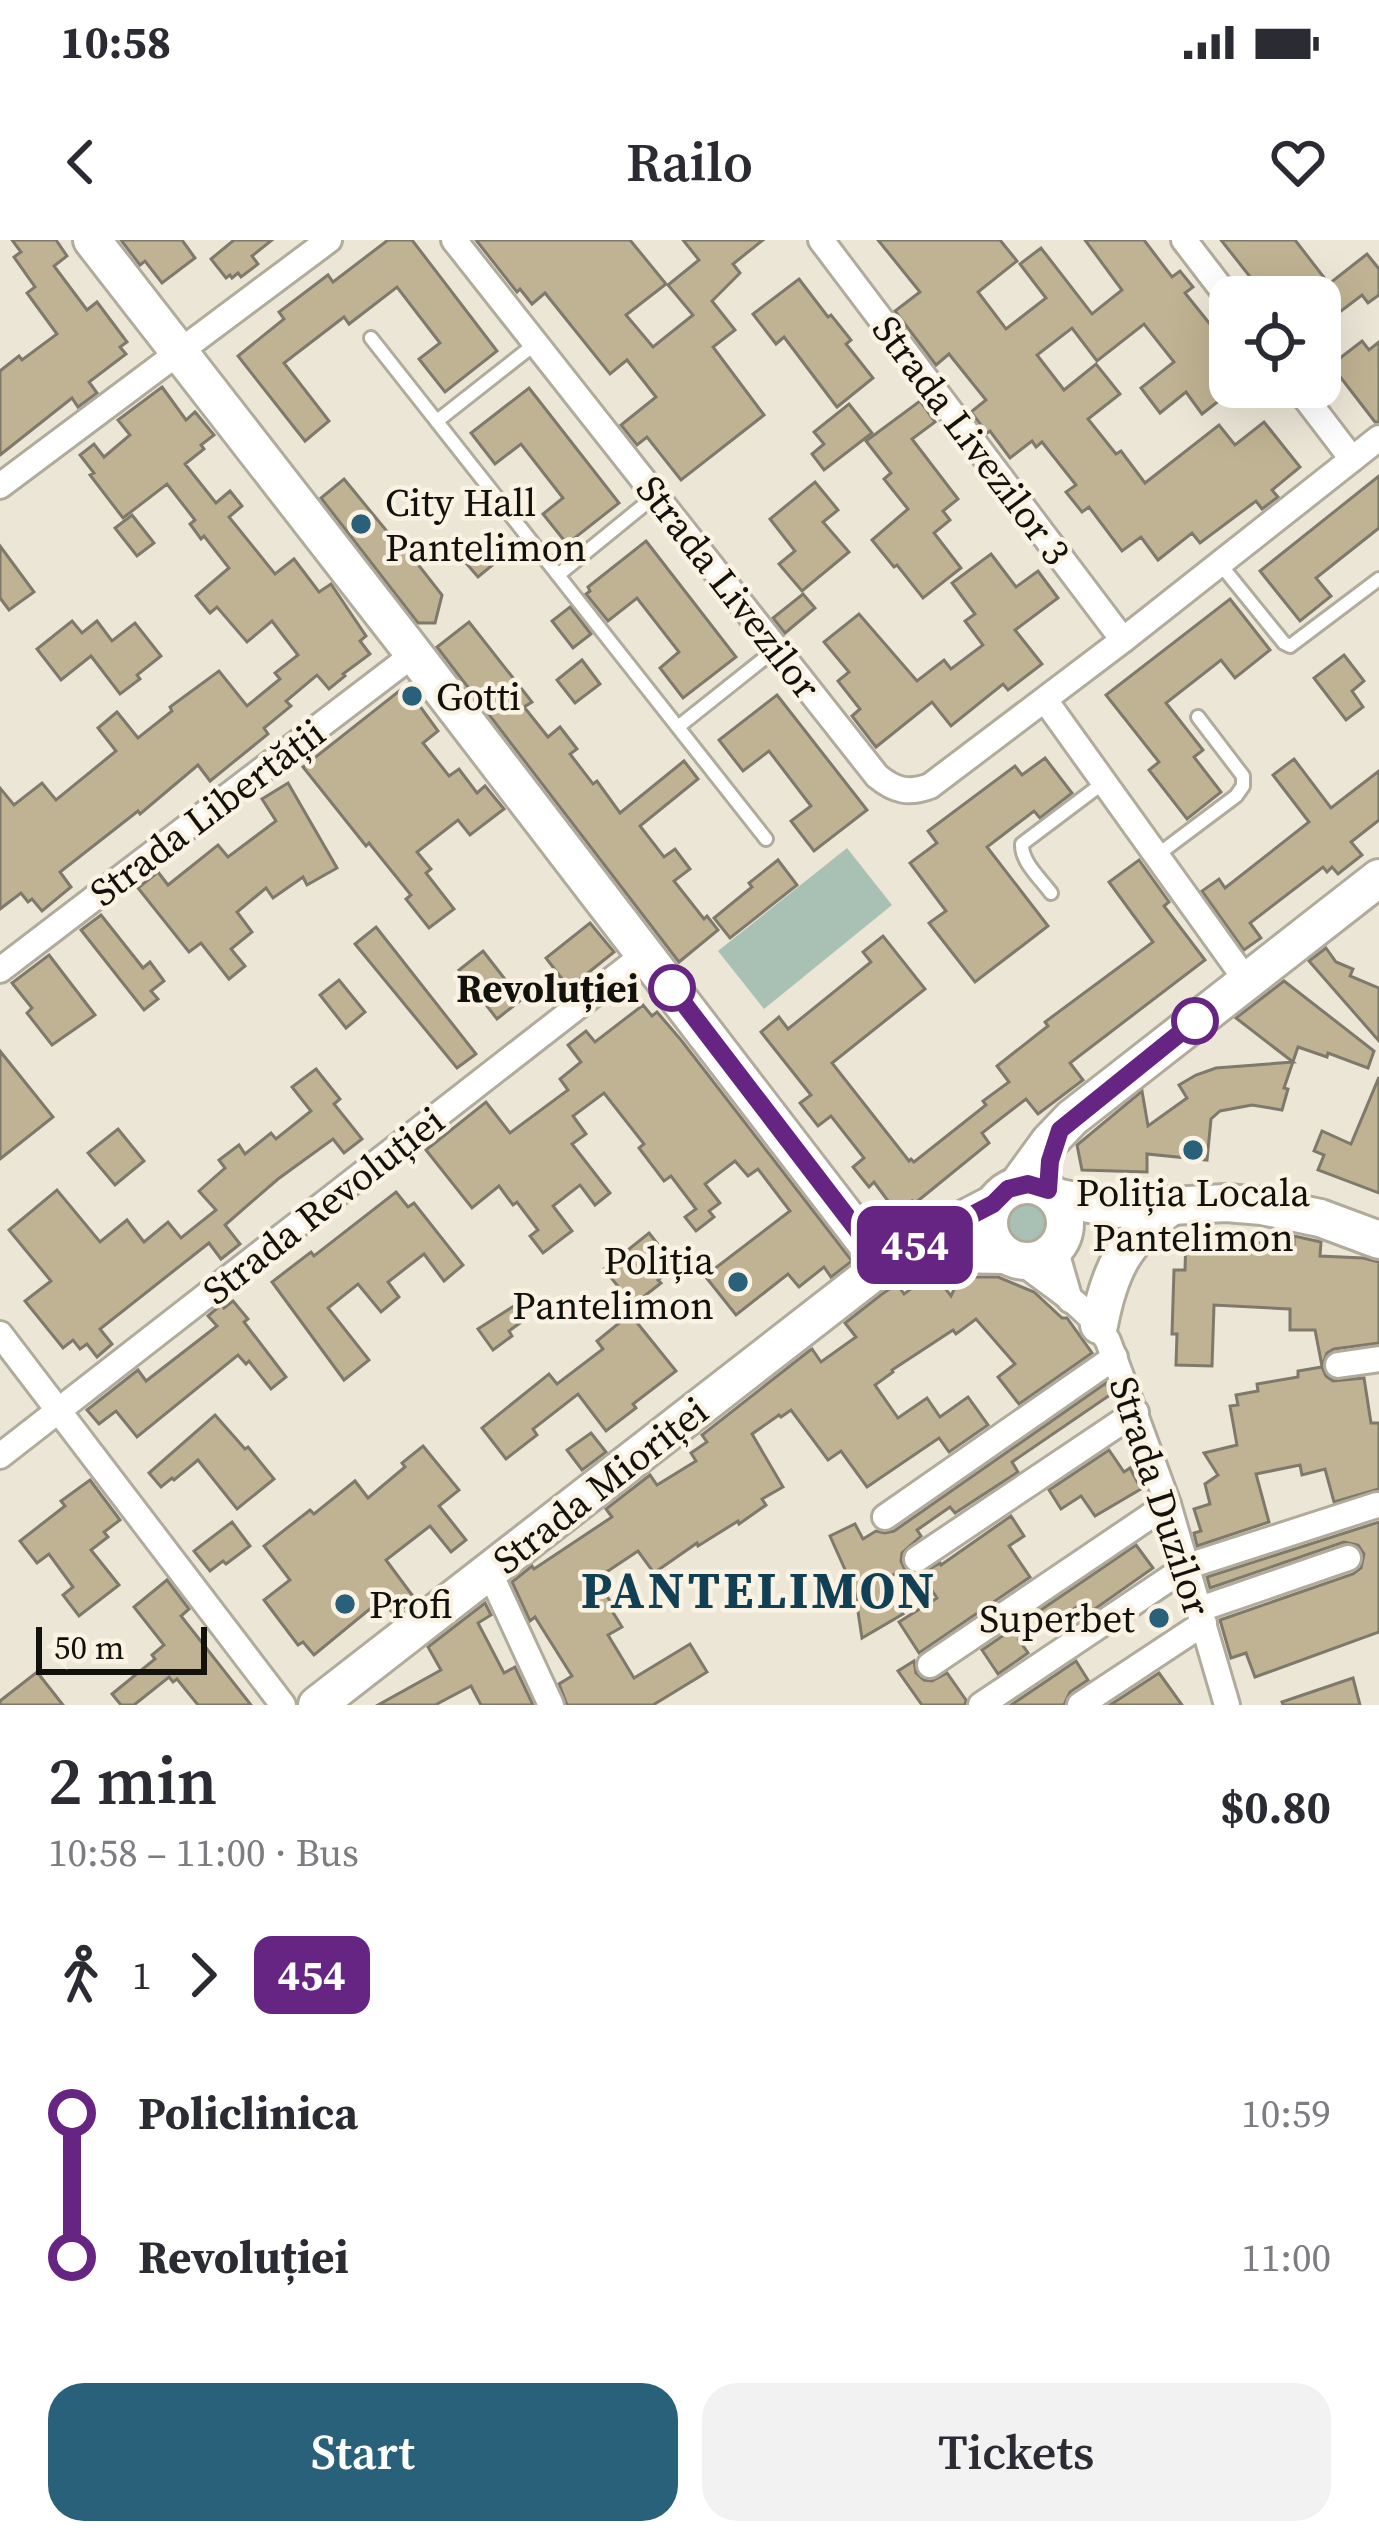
<!DOCTYPE html>
<meta charset="utf-8">
<style>
:root{--surface:#fff;--page:#f2f2f3;--text:#2b2b33;--muted:#7c7c81;--accent:#29617b}
body{margin:0;font-family:"Source Serif 4",serif;background:var(--page);color:var(--text);height:100vh;display:flex;flex-direction:column;font-size:45px;white-space:nowrap}
*{box-sizing:border-box;margin:0}
p{font-size:39px;color:var(--muted)}
.icon{flex:none;width:66px;height:66px;fill:none;stroke:currentColor;stroke-width:2;stroke-linecap:round;stroke-linejoin:round}
.map{position:relative;height:1465px;overflow:hidden}
.sheet{display:flex;flex-direction:column;background:var(--surface);flex:1}
.sheet>*{flex:none}
.badge{padding:0 24px;border-radius:18px;font-size:42px;line-height:78px}
.controls{position:absolute;left:1209px;top:36px;display:grid;gap:24px}
.controls a{display:grid;place-items:center;width:132px;height:132px;border-radius:24px;background:var(--surface);box-shadow:0 12px 48px #0002;font-size:60px}
.scale{position:absolute;left:36px;bottom:30px;width:171px;box-sizing:border-box;padding-left:12px;border:6px solid #13110c;border-top:0;font-size:33px;line-height:42px;white-space:nowrap;color:#13110c;-webkit-text-stroke:9px #faf3e4;paint-order:stroke}
.map>.badge{position:absolute;translate:-50% -50%;box-shadow:0 0 0 6px #fff}
.legs{display:flex;align-items:center;gap:18px;height:132px;padding:0 48px;font-size:39px}
.legs p{margin-inline-start:auto}
.headline{display:flex;align-items:center;justify-content:space-between;height:204px;padding:0 48px}
h1{font-size:66px;font-weight:600;line-height:90px}
.action{display:flex;gap:24px;margin-top:auto;padding:24px 48px}
.action a{flex:1;height:138px;border-radius:36px;background:var(--accent);color:#fff;font-size:48px;font-weight:600;line-height:138px;text-align:center}
.action a+a{background:var(--page);color:var(--text)}
ul{padding:0 48px;list-style:none}
li{display:flex;align-items:center;gap:42px;height:144px;font-size:45px}
li i{display:grid;place-items:center;width:18px;height:100%;margin:0 15px;background:currentColor}
li i::after{content:'';width:30px;height:30px;margin:-15px;border:9px solid;border-radius:50%;background:var(--surface)}
li p{margin-inline-start:auto}
li:first-child i{background:linear-gradient(#0000 50%,currentColor 0)}
li:last-child i{background:linear-gradient(currentColor 50%,#0000 0)}
.status{display:flex;justify-content:space-between;align-items:center;height:84px;padding:0 60px;background:var(--surface);direction:ltr}
.status svg{height:33px;fill:currentColor}
header{display:flex;justify-content:space-between;align-items:center;height:156px;padding:0 48px;background:var(--surface);font-size:54px;font-weight:600}
.map>svg:first-child{display:block}
</style>
<div class="status"><b>10:58</b><svg viewBox="0 0 49 12"><path d="M0 12V9h3v3zM5 12V6h3v6zM10 12V3h3v9zM15 12V0h3v12zM26 1h20v11H26zM47 4h2v5h-2z"/></svg></div>
<header><svg class="icon" aria-label="back" viewBox="0 0 24 24"><path d="M15 5l-7 7 7 7"/></svg>Railo<svg class="icon" aria-label="heart" viewBox="0 0 24 24"><path d="M12 20l-8-8c-3-5 5-10 8-4 3-6 11-1 8 4z"/></svg></header>
<div class="map">
<svg width="1379" height="1465" viewBox="0 0 1379 1465">
<rect width="100%" height="100%" fill="#ece6d7"/>
<!-- green -->
<g fill="#a9c0b4">
<polygon points="847,608 892,665 764,769 718,711"/>
<circle cx="1027" cy="982" r="23"/>
</g>
<!-- building -->
<g fill="#c0b393" stroke="#7f796b" stroke-width="3">
<polygon points="12,0 56,0 67,16 54,26 87,70 97,62 127,102 120,107 126,114 89,142 97,153 78,167 72,158 0,215 0,131 19,116 22,120 57,94 27,53 35,47 14,17 21,12"/>
<polygon points="121,0 182,0 195,18 162,43 145,21 140,25"/>
<polygon points="234,0 272,0 252,16 258,24 241,37 238,33 232,38 230,35 226,38 211,19"/>
<polygon points="388,0 412,0 497,111 445,152 419,119 440,103 397,47 349,84 344,77 284,123 329,181 305,201 238,116 284,79 279,72 328,35 333,42"/>
<polygon points="476,0 630,0 666,44 626,75 653,107 693,75 668,45 699,20 683,0 763,0 733,24 740,33 712,61 735,90 713,107 764,175 681,240 647,197 637,205 621,185 656,157 627,120 610,134 545,53 532,64 520,49 517,52"/>
<polygon points="878,0 1000,0 1017,21 978,52 1006,89 1046,58 1020,24 1041,8 1092,74 1122,50 1085,0 1144,0 1172,37 1180,31 1193,47 1185,53 1230,109 1230,152 1202,174 1186,152 1160,173 1141,148 1174,122 1144,84 1097,121 1072,88 1037,115 1064,150 1096,124 1120,154 1088,179 1116,214 1121,211 1145,243 1219,185 1235,205 1264,182 1300,227 1272,250 1278,257 1262,269 1256,261 1200,303 1192,293 1158,320 1141,297 1122,311 1089,267 1082,272 1066,252 1076,245 1042,202 1036,207 1032,201 1010,218 990,191 987,193 971,172 986,160 949,114 936,125 895,71 920,52"/>
<polygon points="1221,0 1295,0 1329,44 1367,14 1379,29 1379,55 1368,63 1362,55 1320,87 1320,57 1266,57"/>
<polygon points="799,39 828,77 831,75 851,100 846,104 873,138 837,167 784,97 776,104 753,74"/>
<polygon points="1362,101 1369,110 1379,102 1379,182 1375,182 1331,125"/>
<polygon points="162,147 186,180 195,172 214,195 201,205 204,209 185,224 216,263 230,251 242,266 229,277 275,334 294,319 319,352 331,344 366,396 360,401 370,414 343,434 345,436 329,449 317,435 286,461 291,466 264,488 268,494 210,541 198,525 140,574 138,571 60,632 71,647 42,671 32,659 28,662 21,653 0,669 0,548 14,565 42,543 56,560 116,511 98,488 117,472 138,498 172,471 170,467 219,431 247,466 280,439 275,433 298,415 272,381 247,402 217,367 210,373 196,356 229,328 204,296 201,299 190,284 195,280 167,244 123,278 90,235 94,233 80,215 94,204 104,217 130,195 118,180"/>
<polygon points="529,148 619,263 567,304 543,274 563,258 521,204 495,224 471,193"/>
<polygon points="920,161 935,182 912,199 958,259 943,271 950,280 934,293 961,328 923,358 897,325 894,327 872,300 908,269 884,239 891,233 866,201"/>
<polygon points="849,164 872,193 824,230 812,214 824,204 814,192"/>
<polygon points="1379,236 1379,288 1316,338 1331,356 1300,381 1260,331"/>
<polygon points="344,239 399,306 402,304 442,355 435,383 418,383 321,258"/>
<polygon points="815,242 838,270 823,282 849,312 802,351 779,324 795,311 770,279"/>
<polygon points="132,275 154,303 137,316 115,288"/>
<polygon points="494,298 506,314 478,337 465,322"/>
<polygon points="646,301 736,417 683,458 660,428 679,412 637,358 608,381 586,354 590,351 588,347"/>
<polygon points="0,306 34,352 9,370 0,358"/>
<polygon points="991,314 1016,347 1038,331 1058,358 1015,390 1042,424 1008,450 1003,444 951,486 932,462 876,507 852,476 860,469 838,441 849,432 824,402 859,374 917,441 944,420 951,429 983,405 965,381 975,374 952,343"/>
<polygon points="803,354 815,368 785,393 773,378"/>
<polygon points="1230,359 1270,410 1235,438 1221,420 1166,463 1203,510 1194,517 1221,552 1187,579 1149,530 1159,522 1106,455"/>
<polygon points="570,367 591,394 573,408 552,381"/>
<polygon points="72,381 82,393 97,381 112,401 135,383 161,416 137,435 140,439 120,454 91,416 61,440 37,409"/>
<polygon points="469,382 532,462 524,467 548,497 560,487 577,509 570,514 593,544 597,541 620,573 684,521 698,539 640,586 664,617 675,609 690,629 674,641 704,679 707,676 718,690 679,722 437,407"/>
<polygon points="1344,415 1364,441 1352,451 1363,467 1346,480 1314,438"/>
<polygon points="582,420 600,444 575,463 557,440"/>
<polygon points="408,444 423,462 419,465 438,491 423,503 449,536 459,529 477,553 485,546 504,569 470,595 458,580 417,612 431,629 426,633 454,669 429,688 406,659 411,655 369,603 366,606 303,527"/>
<polygon points="777,455 867,570 814,611 791,581 811,566 769,511 743,531 719,500"/>
<polygon points="1045,518 1072,553 1040,578 1034,571 987,607 1048,686 975,742 929,683 946,671 910,623 937,603 928,591 1015,526 1022,535"/>
<polygon points="1294,519 1331,568 1379,531 1379,580 1351,602 1362,615 1338,634 1332,627 1327,632 1323,627 1250,683 1261,698 1244,710 1202,651 1219,639 1225,648 1309,582 1273,535"/>
<polygon points="288,543 337,628 307,645 303,637 273,658 266,648 237,672 252,692 231,709 245,726 229,739 201,703 189,712 138,648 158,632 168,645 218,605 228,617 276,581 262,559"/>
<polygon points="778,620 797,645 730,698 714,678 752,647 749,643"/>
<polygon points="1139,620 1169,662 1164,666 1205,720 1070,823 1083,840 1038,874 1026,859 982,893 989,903 914,964 912,961 897,973 874,942 869,947 853,927 864,918 831,876 818,886 800,863 811,855 761,792 779,777 788,789 871,722 863,712 883,696 925,749 832,823 909,921 911,919 914,922 986,865 983,861 1009,842 997,826 1048,786 1045,782 1153,702 1109,642"/>
<polygon points="101,675 143,728 150,722 164,741 151,751 158,759 144,770 81,690"/>
<polygon points="590,683 614,712 569,748 546,718"/>
<polygon points="376,687 476,814 457,828 355,704"/>
<polygon points="1326,708 1336,722 1353,729 1350,736 1379,748 1379,801 1309,721"/>
<polygon points="483,711 521,760 497,779 459,730"/>
<polygon points="49,715 95,775 52,805 27,773 32,768 12,743"/>
<polygon points="339,740 365,772 346,788 320,755"/>
<polygon points="1284,741 1374,811 1368,828 1328,813 1327,817 1298,807 1284,848 1288,849 1282,870 1252,865 1220,871 1211,879 1207,920 1147,914 1147,932 1082,930 1077,905 1142,851 1148,886 1187,858 1179,845 1196,835 1216,828 1293,822 1236,778"/>
<polygon points="643,765 652,776 657,772 681,800 852,1021 831,1037 824,1027 799,1047 788,1034 736,1075 705,1036 790,971 758,929 748,936 735,921 705,944 720,963 709,971 714,977 696,991 685,977 696,969 671,936 664,941 639,908 644,904 604,853 573,876 586,894 572,904 610,953 595,965 580,945 553,966 572,991 543,1013 530,996 538,990 517,962 513,965 499,946 472,968 426,910 486,862 510,893 568,850 560,839 581,822 568,805 586,791 595,802"/>
<polygon points="0,811 53,877 0,919"/>
<polygon points="316,829 340,859 334,864 362,899 344,913 333,899 278,939 225,985 240,1004 221,1019 209,1003 100,1089 112,1104 97,1117 87,1104 80,1109 73,1100 63,1108 25,1061 51,1041 9,990 57,950 100,1002 127,980 144,1002 168,982 181,998 216,970 199,951 225,928 219,920 239,905 245,914 271,893 276,899 311,871 292,847"/>
<polygon points="1379,837 1379,953 1318,930 1324,915 1314,911 1322,891 1351,904"/>
<polygon points="118,889 144,921 115,945 88,913"/>
<polygon points="396,952 408,967 414,963 463,1025 444,1041 424,1014 388,1042 399,1057 381,1072 358,1044 328,1068 369,1120 344,1140 272,1042 311,1012 314,1016"/>
<polygon points="649,993 675,1026 658,1040 661,1043 633,1065 604,1029"/>
<polygon points="1294,996 1321,1002 1320,1016 1363,1018 1379,1022 1379,1103 1334,1109 1327,1113 1322,1126 1315,1090 1290,1090 1290,1069 1214,1065 1212,1126 1176,1125 1177,1094 1172,1094 1174,1030 1185,1030 1186,998 1294,1005"/>
<polygon points="960,1037 998,1037 1034,1052 1062,1078 1067,1078 1092,1113 1019,1164 998,1137 1015,1124 976,1079 956,1094 953,1090 892,1130 893,1132 875,1145 898,1178 927,1158 940,1177 968,1157 988,1185 949,1212 939,1198 867,1247 841,1211 828,1220 791,1170 781,1177 779,1175 752,1194 783,1247 762,1259 766,1265 739,1284 738,1281 698,1306 697,1303 654,1333 638,1311 596,1339 612,1364 609,1366 622,1387 608,1395 634,1438 690,1404 707,1432 653,1465 567,1465 559,1444 572,1436 535,1377 530,1381 512,1342 532,1326 534,1329 612,1277 606,1269 650,1235 657,1245 696,1221 691,1213 707,1202 702,1195 809,1111 812,1109 821,1122 856,1097 845,1083 882,1054 897,1044 904,1054 922,1041 938,1039 951,1056"/>
<polygon points="233,1061 248,1079 244,1082 286,1137 271,1149 249,1121 246,1124 238,1115 137,1197 116,1171 99,1184 87,1170 138,1130 146,1141 217,1086 208,1076 222,1064 224,1068"/>
<polygon points="517,1064 527,1078 509,1091 512,1096 493,1110 478,1089"/>
<polygon points="630,1074 676,1131 633,1164 636,1168 606,1191 578,1154 533,1189 537,1195 506,1219 482,1188 549,1134 557,1144 603,1109 597,1101"/>
<polygon points="1322,1127 1326,1136 1333,1141 1364,1138 1371,1183 1379,1183 1379,1249 1334,1262 1325,1229 1302,1235 1300,1225 1256,1234 1269,1282 1197,1306 1194,1293 1201,1291 1194,1269 1210,1264 1205,1244 1218,1235 1204,1213 1237,1205 1230,1166 1238,1165 1236,1155 1258,1151 1257,1144 1298,1137 1298,1131"/>
<polygon points="1106,1143 1110,1155 1012,1222 1018,1232 955,1273 950,1267 917,1290 921,1296 902,1313 901,1321 905,1330 881,1340 903,1374 862,1398 855,1352 830,1296 855,1284 863,1299 876,1291 885,1293 894,1291"/>
<polygon points="215,1175 245,1209 248,1207 274,1239 237,1269 198,1220 174,1240 172,1238 161,1247 149,1233"/>
<polygon points="591,1193 606,1212 582,1230 567,1210"/>
<polygon points="423,1206 459,1250 439,1266 466,1300 451,1312 430,1286 386,1320 415,1359 394,1375 382,1359 314,1415 303,1402 298,1405 264,1360 290,1340 264,1306 310,1270 314,1274 355,1241 368,1258 405,1227 402,1223"/>
<polygon points="1109,1210 1124,1232 1130,1228 1141,1249 1095,1276 1081,1256 1061,1269 1049,1250"/>
<polygon points="90,1240 120,1280 104,1292 108,1297 91,1310 119,1345 79,1376 63,1355 73,1347 49,1314 37,1323 20,1301 65,1266 61,1261"/>
<polygon points="1011,1276 1024,1296 1009,1306 1030,1337 919,1413 899,1382 937,1358 921,1334 940,1323 941,1325"/>
<polygon points="232,1282 250,1306 226,1324 223,1321 210,1331 194,1311"/>
<polygon points="1379,1282 1379,1392 1255,1437 1246,1413 1231,1418 1220,1380 1353,1334 1361,1328 1364,1314 1358,1305 1344,1302 1210,1348 1207,1337"/>
<polygon points="1136,1305 1153,1328 1092,1371 1085,1361 1051,1385 1048,1381 1019,1400 1028,1413 998,1434 982,1410"/>
<polygon points="167,1340 189,1369 181,1376 251,1465 198,1465 177,1439 173,1442 169,1437 134,1465 121,1465 112,1454 155,1419 152,1415 164,1405 134,1367"/>
<polygon points="485,1363 491,1375 478,1383 504,1433 515,1427 533,1465 481,1465 471,1446 435,1465 378,1465 441,1430 428,1407"/>
<polygon points="914,1421 916,1433 924,1440 932,1441 947,1433 966,1460 965,1465 922,1465 898,1431"/>
<polygon points="1076,1421 1088,1440 1070,1452 1064,1465 1011,1465"/>
<polygon points="37,1432 63,1465 0,1465 0,1461"/>
<polygon points="1159,1433 1182,1465 1110,1465"/>
<polygon points="1353,1438 1360,1465 1283,1465 1282,1462"/>
</g>
<g fill="none" stroke-linecap="round" stroke-linejoin="round">
<!-- lane casing -->
<g stroke="#b1ab9c" stroke-width="18">
<g id="lane">
<polyline points="371,98 766,599"/>
<polyline points="437,181 535,104"/>
<polyline points="1220,324 1284,403 1290,406 1379,339"/>
<polyline points="558,335 655,256"/>
<polyline points="678,487 776,409"/>
<polyline points="1156,616 1236,556 1243,546 1243,536 1198,477"/>
<path d="M1051 653C1041 639 1021 622 1022 604L1103 543"/>
</g>
</g>
<!-- street casing -->
<g stroke="#b1ab9c" stroke-width="30">
<g id="street">
<path d="M454 0 877 536C895 551 909 554 930 546L1123 400 1379 198"/>
<polyline points="821,0 1123,400"/>
<polyline points="1184,0 1230,60"/>
<polyline points="1297,147 1352,219"/>
<polyline points="0,246 329,0"/>
<polyline points="1045,460 1246,740"/>
<polyline points="0,730 414,414"/>
<polyline points="1055,1008 1070,1060"/>
<path d="M1019 1020C1049 1045 1089 1066 1108 1101L1168 1264 1227 1465"/>
<polyline points="0,1094 283,1465"/>
<polyline points="1338,1125 1379,1119"/>
<polyline points="0,1216 645,714"/>
<polyline points="885,1277 1115,1117"/>
<polyline points="917,1319 1136,1172"/>
<polyline points="489,1331 551,1465"/>
<polyline points="1200,1369 1348,1318"/>
<polyline points="930,1425 1168,1264"/>
<polyline points="981,1465 1188,1326 1377,1265"/>
<polyline points="1080,1465 1204,1383"/>
</g>
</g>
<!-- secondary casing -->
<g stroke="#b1ab9c" stroke-width="42">
<g id="secondary">
<polyline points="92,0 414,414 883,1025"/>
<circle cx="1027" cy="983" r="38"/>
<polyline points="1017,946 1049,902 1072,878 1379,638"/>
<polyline points="1055,957 1115,969 1226,963 1262,966 1320,978 1379,1000"/>
<polyline points="905,1021 950,1014 1005,1015"/>
<path d="M1099 1085C1110 1028 1125 1000 1173 965"/>
<polyline points="317,1465 883,1025 926,999 993,964"/>
</g>
</g>
<!-- lane -->
<use href="#lane" stroke="#fff" stroke-width="12"/>
<!-- street -->
<use href="#street" stroke="#fff" stroke-width="24"/>
<!-- secondary -->
<use href="#secondary" stroke="#fff" stroke-width="36"/>
</g>
<g fill="none" stroke-linecap="round" stroke-linejoin="round">
<!-- line-1 casing -->
<g stroke="#fff" stroke-width="27">
<polyline id="line-1" points="672,748 884,1025 926,999 993,964 1008,949 1028,944 1048,950 1050,921 1060,890 1195,781"/>
</g>
<!-- line-1 -->
<use href="#line-1" stroke="#662483" stroke-width="18"/>
</g>
<!-- markers -->
<g fill="#29617b" stroke="#faf3e4" stroke-width="4.5">
<circle cx="361" cy="284" r="12"/>
<circle cx="412" cy="456" r="12"/>
<circle cx="1193" cy="910" r="12"/>
<circle cx="738" cy="1042" r="12"/>
<circle cx="345" cy="1364" r="12"/>
<circle cx="1159" cy="1378" r="12"/>
</g>
<g fill="#fff" stroke="#662483" stroke-width="6">
<circle cx="672" cy="748" r="21"/>
<circle cx="1195" cy="781" r="21"/>
</g>
<g text-anchor="middle" stroke-width="9" stroke-linejoin="round" paint-order="stroke">
<!-- street labels -->
<g font-size="39" fill="#13110c" stroke="#faf3e4">
<text transform="translate(972 200) rotate(53)" y="14">Strada Livezilor 3</text>
<text transform="translate(729 347) rotate(52)" y="14">Strada Livezilor</text>
<text transform="translate(207 572) rotate(-37)" y="14">Strada Libertății</text>
<text transform="translate(323 965) rotate(-38)" y="14">Strada Revoluției</text>
<text transform="translate(600 1245) rotate(-38)" y="14">Strada Mioriței</text>
<text transform="translate(1161 1256) rotate(72)" y="14">Strada Duzilor</text>
</g>
<!-- poi labels -->
<g font-size="39" fill="#13110c" stroke="#faf3e4" text-anchor="start">
<text x="385" y="276">City Hall<tspan x="385" dy="45">Pantelimon</tspan></text>
<text x="436" y="470">Gotti</text>
<text x="1193" y="966" text-anchor="middle">Poliția Locala<tspan x="1193" dy="45">Pantelimon</tspan></text>
<text x="714" y="1034" text-anchor="end">Poliția<tspan x="714" dy="45">Pantelimon</tspan></text>
<text x="369" y="1378">Profi</text>
<text x="1135" y="1392" text-anchor="end">Superbet</text>
</g>
<!-- stop labels -->
<g font-size="39" font-weight="bold" fill="#13110c" stroke="#faf3e4" text-anchor="end">
<text x="639" y="762">Revoluției</text>
</g>
<!-- district labels -->
<g font-size="51" font-weight="bold" letter-spacing="3" fill="#113f53" stroke="#faf3e4">
<text x="759" y="1368">PANTELIMON</text>
</g>
</g>
</svg>
<div class="controls">
<a><svg class="icon" aria-label="locate" viewBox="0 0 24 24"><circle cx="12" cy="12" r="6"/><path d="M12 2v4M12 18v4M2 12h4M18 12h4"/></svg></a>
</div>
<div class="scale">50 m</div>
<b class="badge" style="left:915px;top:1005px;background:#662483;color:#fff">454</b>
</div>
<section class="sheet">
<div class="headline"><div><h1>2 min</h1><p>10:58 – 11:00 · Bus</p></div><b>$0.80</b></div>
<div class="legs"><svg class="icon" aria-label="walk" viewBox="0 0 24 24"><circle cx="13" cy="4" r="2"/><path d="M13 8l-2 6 4 7M11 14l-3 7M7 12l3-4h3l4 4"/></svg>1<svg class="icon" aria-label="forward" viewBox="0 0 24 24"><path d="M9 5l7 7-7 7"/></svg><b class="badge" style="background:#662483;color:#fff">454</b></div>
<ul>
<li><i style="color:#662483"></i><b>Policlinica</b><p>10:59</p></li>
<li><i style="color:#662483"></i><b>Revoluției</b><p>11:00</p></li>
</ul>
<div class="action"><a>Start</a><a>Tickets</a></div>
</section>
